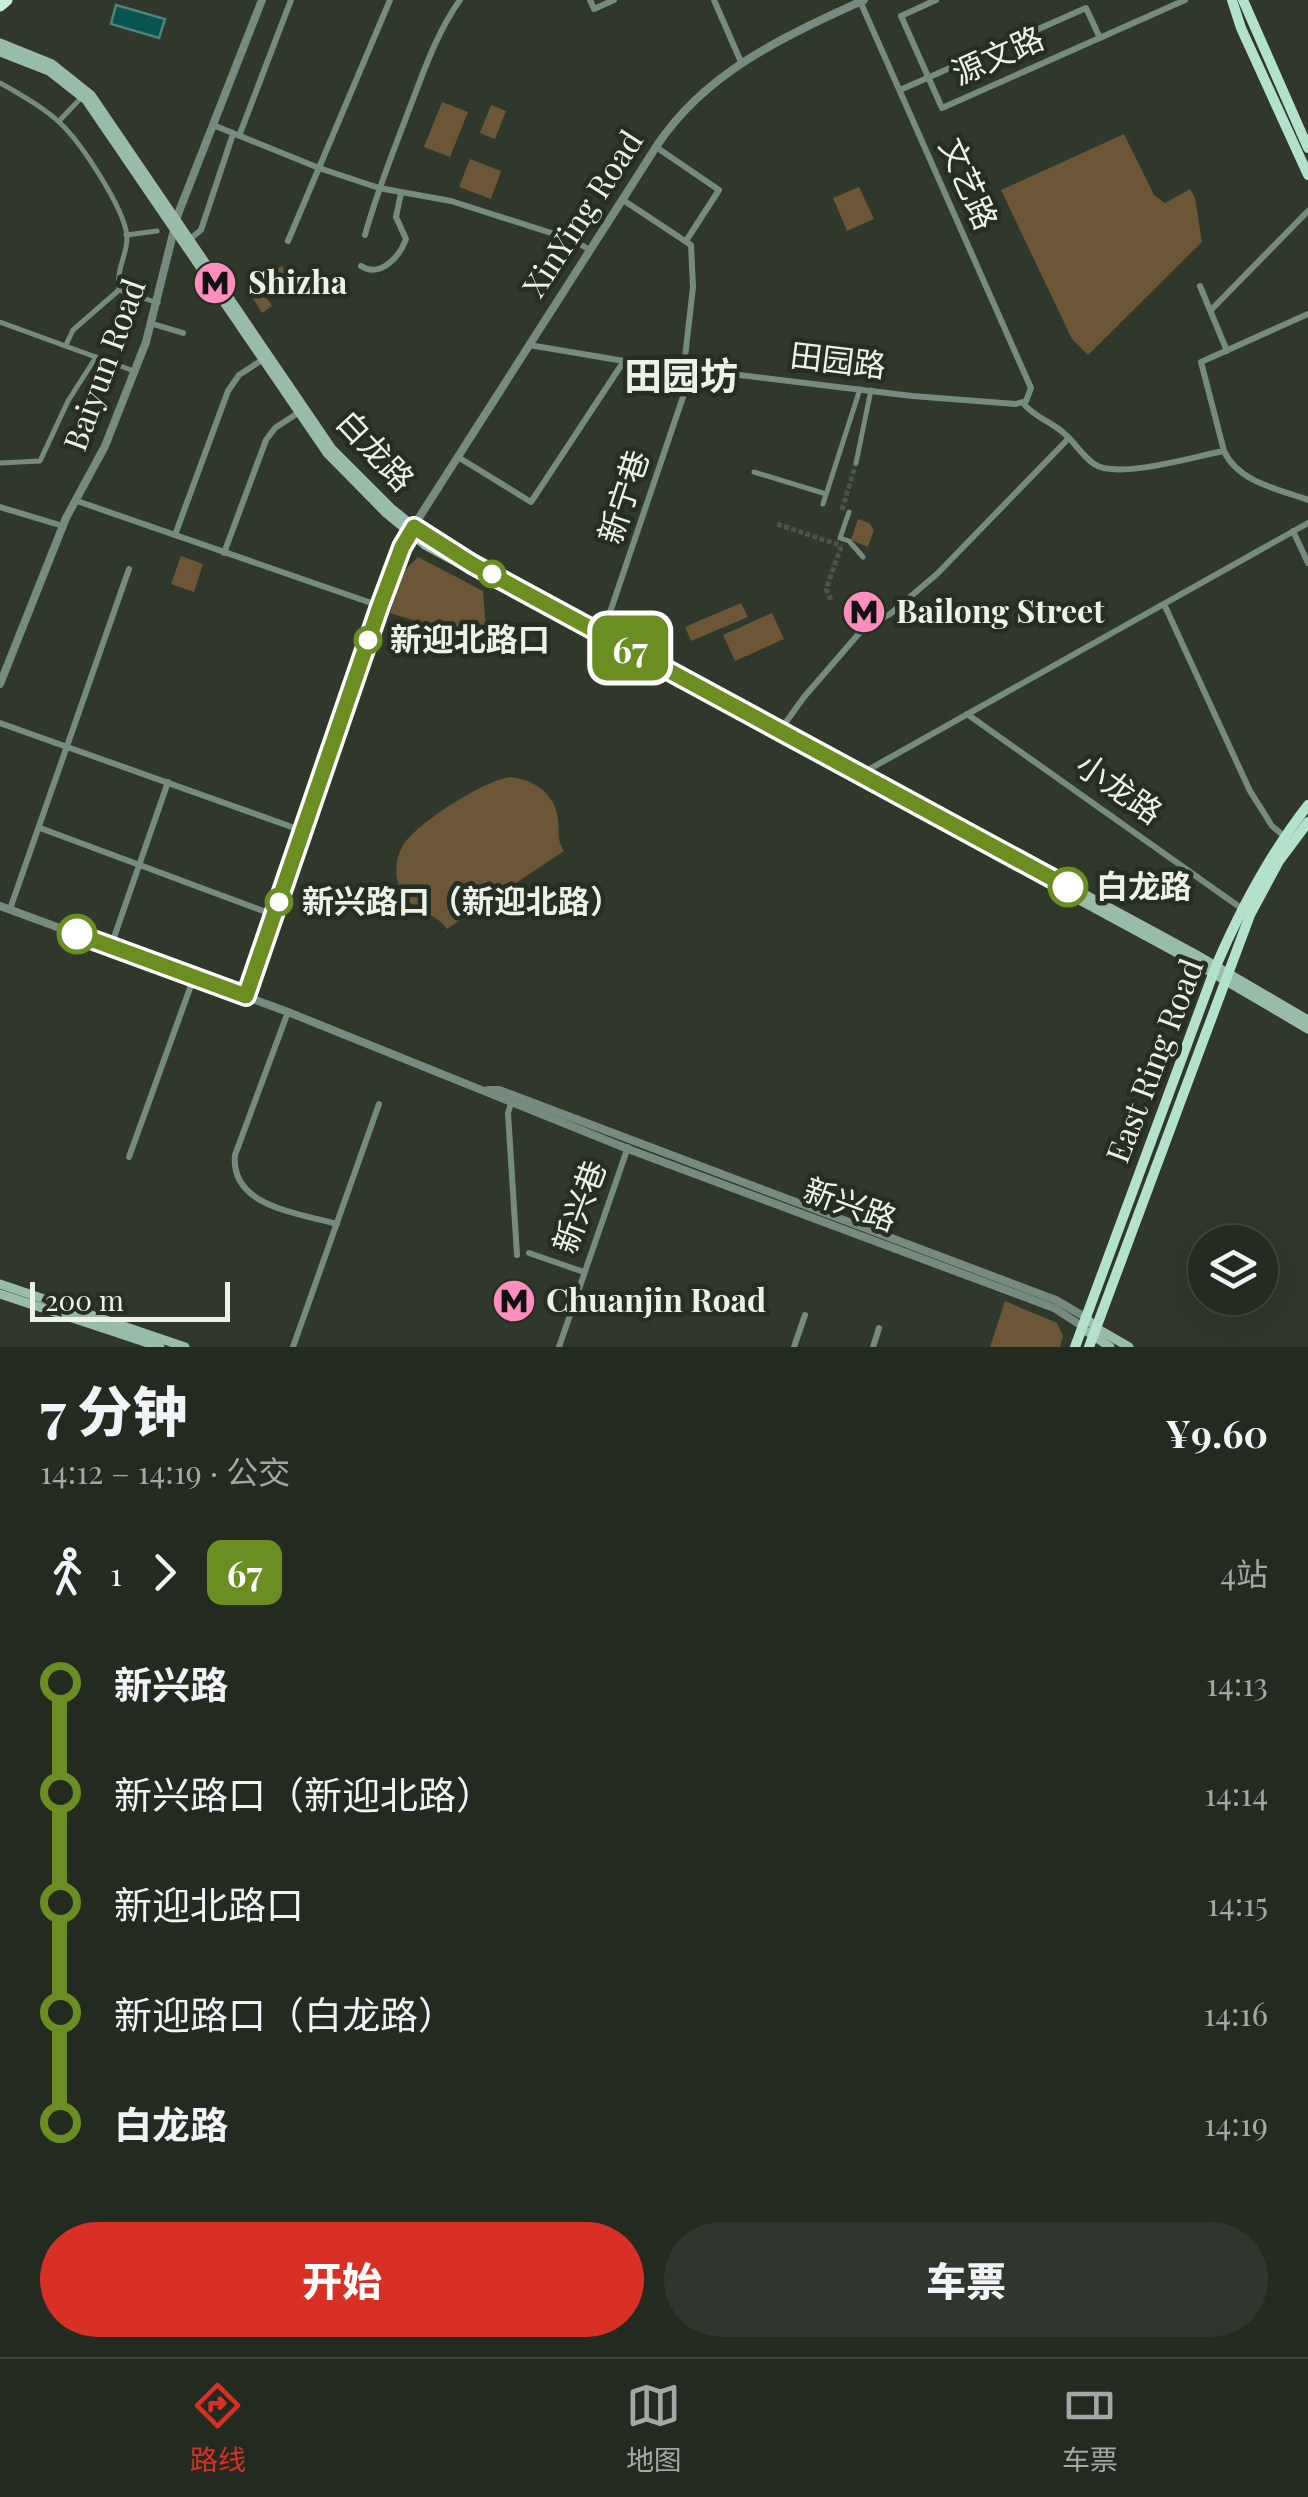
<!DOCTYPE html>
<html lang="zh">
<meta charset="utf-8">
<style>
:root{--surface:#232a20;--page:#2f362d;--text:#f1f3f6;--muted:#a3a7a5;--line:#40463e;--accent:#d93025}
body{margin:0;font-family:"Playfair Display","Noto Sans SC",serif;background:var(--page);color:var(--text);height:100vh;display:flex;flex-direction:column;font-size:38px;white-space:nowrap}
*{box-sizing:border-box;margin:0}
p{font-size:32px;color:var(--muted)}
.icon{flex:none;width:55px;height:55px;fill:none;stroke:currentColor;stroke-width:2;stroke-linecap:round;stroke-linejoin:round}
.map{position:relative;height:1347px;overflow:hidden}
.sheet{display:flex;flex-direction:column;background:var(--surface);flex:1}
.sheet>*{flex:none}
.badge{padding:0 20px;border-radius:15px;font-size:35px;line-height:65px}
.controls{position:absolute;left:1188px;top:1225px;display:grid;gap:20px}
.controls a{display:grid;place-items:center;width:90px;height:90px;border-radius:50%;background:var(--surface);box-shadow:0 10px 40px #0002,0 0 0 2px var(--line);font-size:50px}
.scale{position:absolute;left:30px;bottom:25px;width:200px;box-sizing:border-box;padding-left:10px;border:5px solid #ecf2e9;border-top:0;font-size:28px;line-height:35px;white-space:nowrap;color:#ecf2e9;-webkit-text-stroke:8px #252e21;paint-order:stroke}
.map>.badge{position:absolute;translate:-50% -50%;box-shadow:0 0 0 5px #fff}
.legs{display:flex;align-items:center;gap:15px;height:110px;padding:0 40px;font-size:32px}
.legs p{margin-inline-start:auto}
.overview{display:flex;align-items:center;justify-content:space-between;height:170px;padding:0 40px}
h1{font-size:55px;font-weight:800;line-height:75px}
.cta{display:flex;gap:20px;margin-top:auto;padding:20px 40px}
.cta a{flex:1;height:115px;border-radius:60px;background:var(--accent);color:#fff;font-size:40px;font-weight:800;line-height:115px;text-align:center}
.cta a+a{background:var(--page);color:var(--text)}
ul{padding:0 40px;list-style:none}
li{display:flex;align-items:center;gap:35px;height:110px;font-size:38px}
li i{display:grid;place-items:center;width:15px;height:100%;margin:0 12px;background:currentColor}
li i::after{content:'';width:25px;height:25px;margin:-12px;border:8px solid;border-radius:50%;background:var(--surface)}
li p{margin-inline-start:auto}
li:first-child i{background:linear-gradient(#0000 50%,currentColor 0)}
li:last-child i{background:linear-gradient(currentColor 50%,#0000 0)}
.tabs{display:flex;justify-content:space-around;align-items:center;height:140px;border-top:2px solid var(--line);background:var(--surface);font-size:28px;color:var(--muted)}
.tabs a{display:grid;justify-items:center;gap:5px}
.tabs .current{color:var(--accent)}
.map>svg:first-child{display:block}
</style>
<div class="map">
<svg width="1308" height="1347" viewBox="0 0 1308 1347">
<rect width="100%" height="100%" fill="#2f382a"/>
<!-- green -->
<g fill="#6b5737">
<polygon points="442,102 468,112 450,157 424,147"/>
<polygon points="491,105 506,111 495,139 480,133"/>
<polygon points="1124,134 1154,195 1165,203 1190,189 1195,198 1202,242 1088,355 1072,339 1001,190"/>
<polygon points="470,159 501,171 491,199 459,187"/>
<polygon points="859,187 874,219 847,231 833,198"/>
<polygon points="282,266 290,279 265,295 272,306 262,313 251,295 261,288 257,281"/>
<polygon points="858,519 869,523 874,530 868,547 851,540"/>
<polygon points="181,556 203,564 194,592 171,584"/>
<polygon points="418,557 483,591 487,643 390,613 404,571"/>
<polygon points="741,603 748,617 691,641 685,627"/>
<polygon points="772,613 784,639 735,661 723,635"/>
<path d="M511 777C535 780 555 794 558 819 560 832 556 838 564 851L447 929C435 911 412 913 401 891 394 877 395 860 402 847 415 824 486 779 511 777Z"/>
<polygon points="1005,1301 1057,1323 1063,1336 1060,1347 990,1347"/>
</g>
<!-- water -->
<polygon fill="#095351" stroke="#4d837f" stroke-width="2.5" points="116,5 165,19 159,38 111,24"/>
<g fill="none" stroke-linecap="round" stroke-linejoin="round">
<!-- pedestrian-tunnel -->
<g stroke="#4b5447" stroke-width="5" stroke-dasharray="5 2.5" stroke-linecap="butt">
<polyline points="842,510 856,463"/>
<polyline points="777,524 842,546"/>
<polyline points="831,600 826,589 841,547"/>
</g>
<!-- pedestrian -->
<g stroke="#758b80" stroke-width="5">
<path d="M0 83C20 94 43 107 59 122 81 142 124 208 127 236 128 254 116 267 119 290L73 330 66 345"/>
<polyline points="59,121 81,98"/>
<polyline points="126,235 157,231"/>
<polyline points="119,290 158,303"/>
<polyline points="0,322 134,371"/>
<polyline points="0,463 40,461 68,401 96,357"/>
<polyline points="856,463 871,390"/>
<polyline points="754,472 826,494"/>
<polyline points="823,504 860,389"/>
<polyline points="849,512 840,538 849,541 863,557"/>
</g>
<!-- minor -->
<g stroke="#758b80" stroke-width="6">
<polyline points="590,0 594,9 614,0"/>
<polyline points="714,0 741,62"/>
<polyline points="936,0 901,16 942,108 1185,0"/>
<polyline points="900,90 1086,8 1100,38"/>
<polyline points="213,125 319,168 379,188 451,201 573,240 590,250"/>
<polyline points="239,136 291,0"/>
<polyline points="656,147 719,190 686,241"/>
<polyline points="623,200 691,245 693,287 684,366"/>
<path d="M365 235C377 191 394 150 410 107 424 71 437 32 460 0"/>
<polyline points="190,239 201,230 233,134"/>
<polyline points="288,241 390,0"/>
<path d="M361 266C380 278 399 258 406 239L396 217 401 193"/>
<polyline points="1200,286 1227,351"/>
<polyline points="1211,310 1308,211"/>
<polyline points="153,324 183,333"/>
<polyline points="529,345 624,361 912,396 1016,404 1026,401 1031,388 860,1"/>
<path d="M1023 403C1033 416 1047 420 1060 430 1073 439 1081 455 1094 464 1117 480 1196 456 1224 451 1238 482 1278 489 1308 500"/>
<polyline points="1224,451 1201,362 1308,314"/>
<polyline points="458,457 531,502 624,361"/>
<polyline points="77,501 380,606"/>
<polyline points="0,507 63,526"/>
<polyline points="1293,531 1308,563"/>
<polyline points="175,535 228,391 239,375 262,360"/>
<polyline points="224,553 266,440 275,428 298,413"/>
<polyline points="1164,604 1250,791 1272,826 1284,836"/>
<polyline points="602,636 686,388 690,367"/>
<polyline points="967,714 1241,908"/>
<polyline points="0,723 303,831"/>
<polyline points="781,729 804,697 862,630 890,614 937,574 1069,438"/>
<polyline points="859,775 1308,523"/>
<polyline points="40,828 274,915"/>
<polyline points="10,909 129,569"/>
<polyline points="111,946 168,782"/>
<polyline points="246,997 380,606 410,531"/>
<path d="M288 1012 235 1155C230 1207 299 1213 337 1224"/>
<polyline points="511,1103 508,1113 517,1255"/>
<polyline points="129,1157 194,977"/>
<polyline points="529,1253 584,1272"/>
<polyline points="293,1347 379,1104"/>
<polyline points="559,1347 628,1147"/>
<polyline points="794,1347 805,1315"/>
<polyline points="873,1347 879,1328"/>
</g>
<!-- tertiary -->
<g stroke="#758b80" stroke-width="8">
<path d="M413 527 656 147C705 72 785 36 864 0"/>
<polyline points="0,684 66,518 105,446 146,342 178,214 262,0"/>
<polyline points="0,906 288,1012 628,1149 1054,1308 1082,1326"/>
<polyline points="488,1090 499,1090 1056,1300 1085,1317"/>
</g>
<!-- secondary -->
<g stroke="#98bbaa" stroke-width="9">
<polyline points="0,43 52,64 91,95 332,449 391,508 429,539 1195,954 1308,1020"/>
<polyline points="0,52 49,71 86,100 327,453 386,513 425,545 1192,961 1308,1029"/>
<polyline points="0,1284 185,1347"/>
<polyline points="0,1294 160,1347"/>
<polyline points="1085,1317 1096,1328 1129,1347"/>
<polyline points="1088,1332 1110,1347"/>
</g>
<!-- primary -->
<g stroke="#b3e1cb" stroke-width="10">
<polyline points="1232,0 1241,28 1308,175"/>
<polyline points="1243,0 1308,148"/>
<path d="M1075 1347 1216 966C1241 908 1269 855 1308 805"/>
<polyline points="1089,1347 1250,915 1279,861 1308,822"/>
</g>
<!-- trunk -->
<polyline stroke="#c8efdc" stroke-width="11" points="0,6 7,0"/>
</g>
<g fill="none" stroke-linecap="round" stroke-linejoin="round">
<!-- line-1 casing -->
<g stroke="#fff" stroke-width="22">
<polyline id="line-1" points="77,934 246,996 380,606 402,547 414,527 472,564 1068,887"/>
</g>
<!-- line-1 -->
<use href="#line-1" stroke="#6b8e23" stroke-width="15"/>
</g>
<!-- icons -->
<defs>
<g id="metro-disc" transform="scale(2.25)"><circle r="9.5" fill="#fe8ebd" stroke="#252e21"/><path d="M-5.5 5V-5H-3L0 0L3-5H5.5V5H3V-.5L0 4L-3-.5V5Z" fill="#111"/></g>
</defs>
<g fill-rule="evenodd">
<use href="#metro-disc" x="215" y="283"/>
<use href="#metro-disc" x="864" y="612"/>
<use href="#metro-disc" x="514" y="1301"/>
</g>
<!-- markers -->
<g fill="#fff" stroke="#6b8e23" stroke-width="5">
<circle cx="492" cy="574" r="12"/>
<circle cx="368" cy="640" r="12"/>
<circle cx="1068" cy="887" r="18"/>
<circle cx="279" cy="902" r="12"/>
<circle cx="77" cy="934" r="18"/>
</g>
<g text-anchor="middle" stroke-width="9" stroke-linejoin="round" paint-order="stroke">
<!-- street labels -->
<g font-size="32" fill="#ecf2e9" stroke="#252e21">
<text transform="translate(998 56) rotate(-24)" y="11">源文路</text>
<text transform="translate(968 184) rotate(66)" y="11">文艺路</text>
<text transform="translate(583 214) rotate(-57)" y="11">XinYing Road</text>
<text transform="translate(838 361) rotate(7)" y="11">田园路</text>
<text transform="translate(105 365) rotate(-70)" y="11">Baiyun Road</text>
<text transform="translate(375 451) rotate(47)" y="11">白龙路</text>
<text transform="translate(624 497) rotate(-72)" y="11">新宁巷</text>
<text transform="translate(1119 789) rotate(35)" y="11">小龙路</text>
<text transform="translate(1155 1061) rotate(-69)" y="11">East Ring Road</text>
<text transform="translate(850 1205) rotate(20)" y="11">新兴路</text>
<text transform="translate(580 1207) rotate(-70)" y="11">新兴巷</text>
</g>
<!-- poi labels -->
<g font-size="32" font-weight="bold" fill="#ecf2e9" stroke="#252e21" text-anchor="start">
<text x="248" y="294">Shizha</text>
<text x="896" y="623">Bailong Street</text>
<text x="546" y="1312">Chuanjin Road</text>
</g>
<!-- stop labels -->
<g font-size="32" font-weight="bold" fill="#ecf2e9" stroke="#252e21" text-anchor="start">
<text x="390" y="651">新迎北路口</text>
<text x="1096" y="898">白龙路</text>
<text x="302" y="913">新兴路口（新迎北路）</text>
</g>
<!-- quarter labels -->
<g font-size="38" font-weight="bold" fill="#ecf2e9" stroke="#252e21">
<text x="681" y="390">田园坊</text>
</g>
</g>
</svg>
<div class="controls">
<a><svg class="icon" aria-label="layers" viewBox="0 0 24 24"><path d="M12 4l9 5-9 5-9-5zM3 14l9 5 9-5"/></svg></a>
</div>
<div class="scale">200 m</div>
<b class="badge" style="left:630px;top:648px;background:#6b8e23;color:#fff">67</b>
</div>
<section class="sheet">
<div class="overview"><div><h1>7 分钟</h1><p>14:12 – 14:19 · 公交</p></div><b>¥9.60</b></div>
<div class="legs"><svg class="icon" aria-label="walk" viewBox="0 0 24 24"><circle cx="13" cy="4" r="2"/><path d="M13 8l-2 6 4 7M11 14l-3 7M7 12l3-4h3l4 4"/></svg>1<svg class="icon" aria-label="forward" viewBox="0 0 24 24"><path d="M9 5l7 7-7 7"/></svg><b class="badge" style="background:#6b8e23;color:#fff">67</b><p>4站</p></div>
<ul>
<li><i style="color:#6b8e23"></i><b>新兴路</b><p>14:13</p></li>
<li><i style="color:#6b8e23"></i><span>新兴路口（新迎北路）</span><p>14:14</p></li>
<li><i style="color:#6b8e23"></i><span>新迎北路口</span><p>14:15</p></li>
<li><i style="color:#6b8e23"></i><span>新迎路口（白龙路）</span><p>14:16</p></li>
<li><i style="color:#6b8e23"></i><b>白龙路</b><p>14:19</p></li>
</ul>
<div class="cta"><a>开始</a><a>车票</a></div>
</section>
<nav class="tabs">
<a class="current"><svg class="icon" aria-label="directions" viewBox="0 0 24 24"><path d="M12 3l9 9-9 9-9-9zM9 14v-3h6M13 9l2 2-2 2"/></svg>路线</a>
<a><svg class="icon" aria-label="map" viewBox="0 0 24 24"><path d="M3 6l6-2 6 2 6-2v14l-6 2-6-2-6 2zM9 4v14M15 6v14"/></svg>地图</a>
<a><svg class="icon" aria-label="tickets" viewBox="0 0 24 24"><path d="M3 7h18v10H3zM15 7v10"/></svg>车票</a>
</nav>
